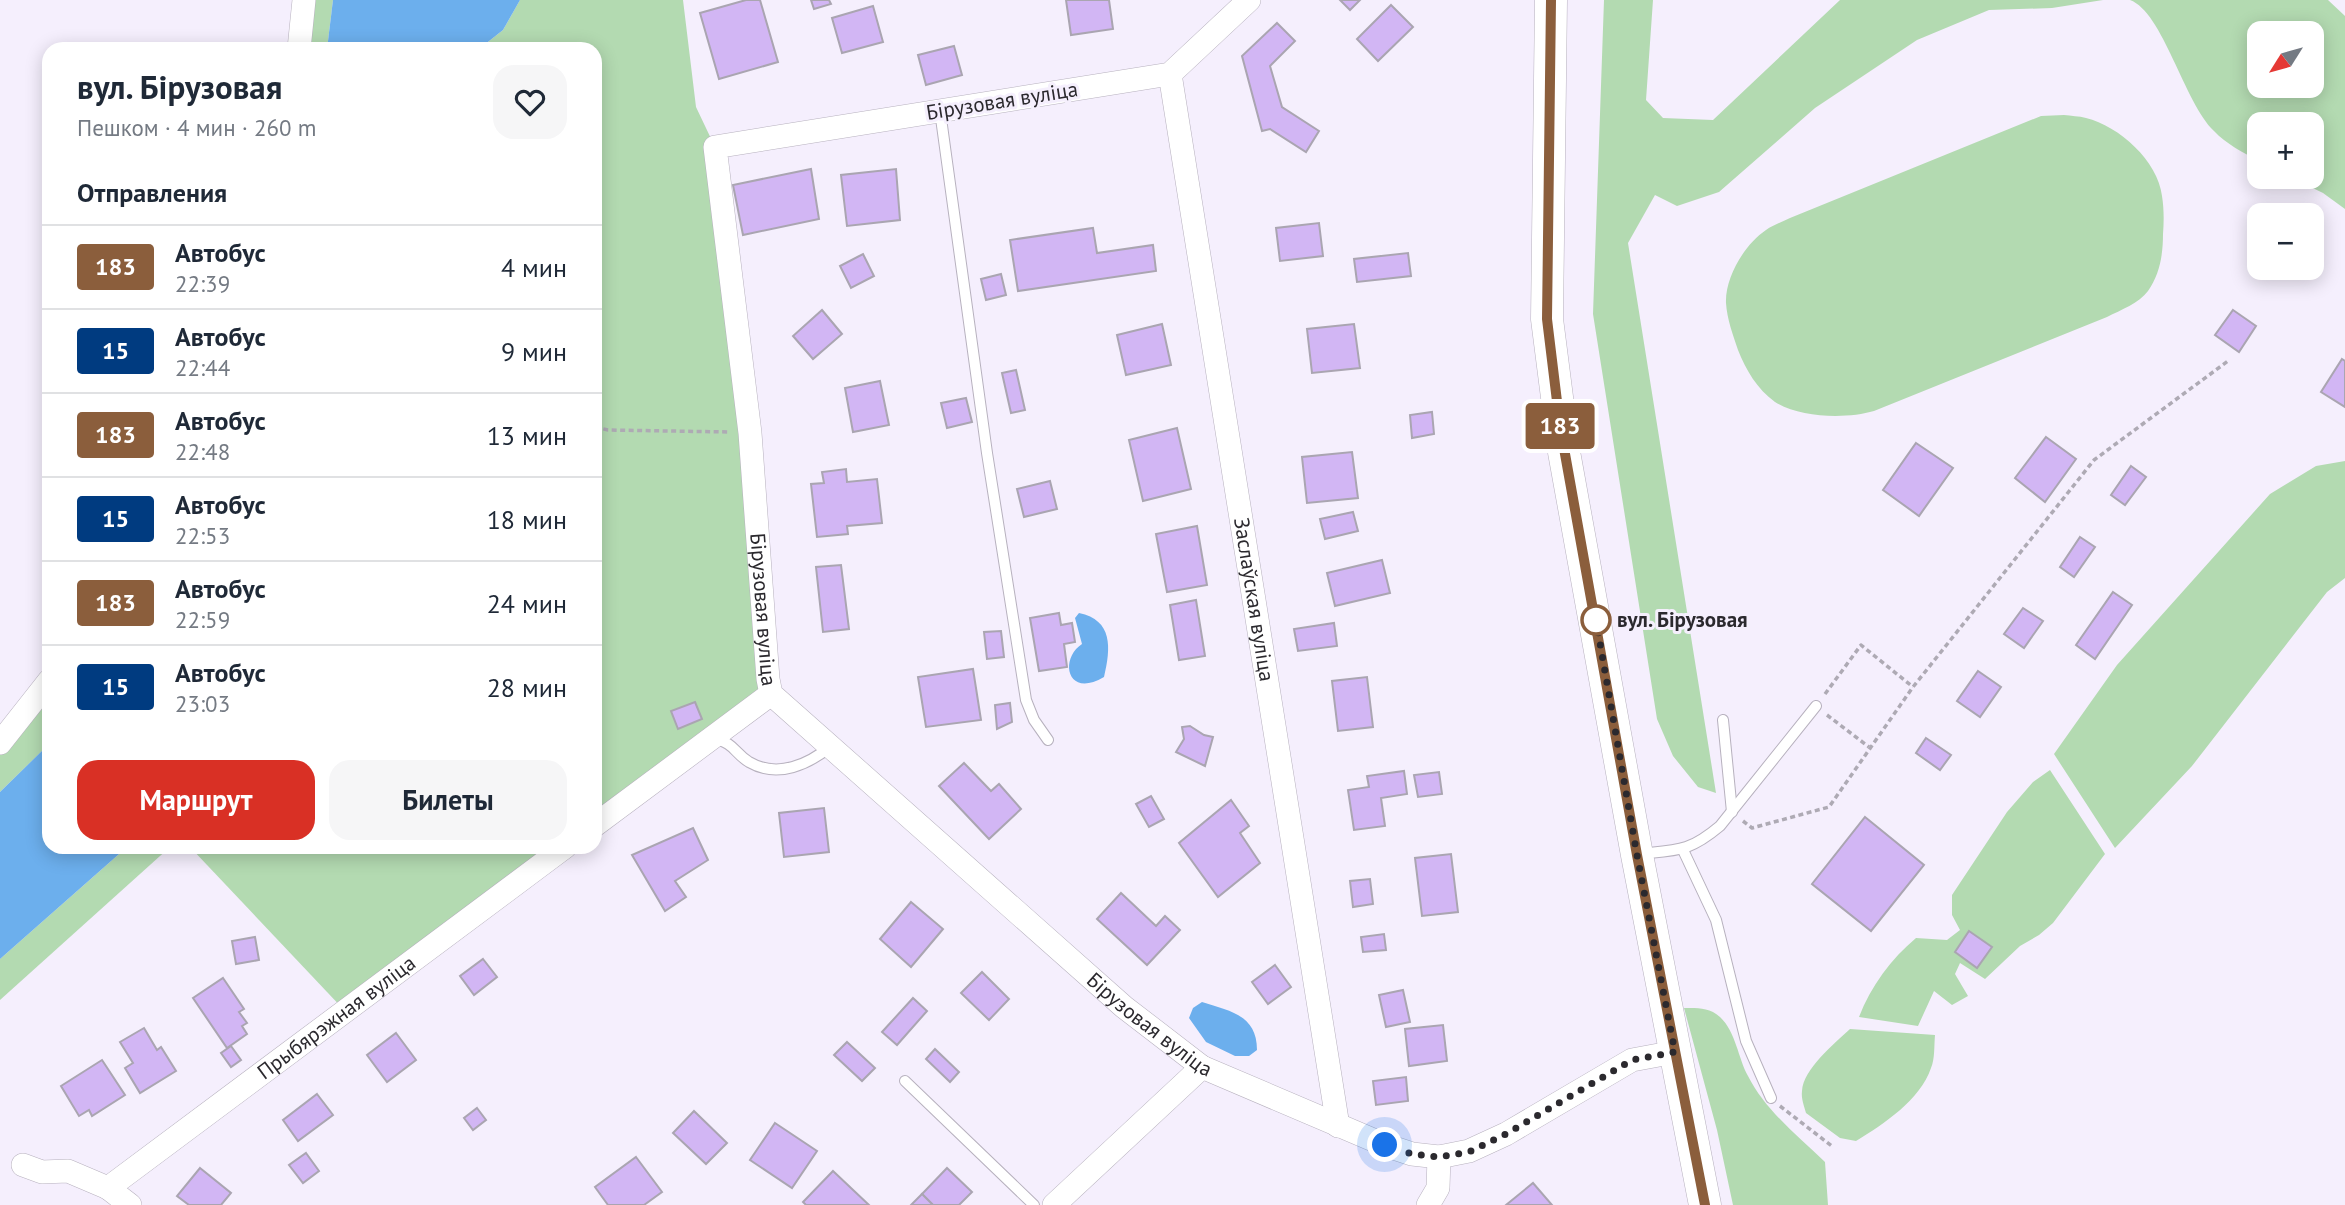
<!DOCTYPE html>
<html lang="ru">
<meta charset="utf-8">
<style>
:root{--surface:#fff;--page:#f6f6f7;--text:#1f2937;--muted:#747a83;--line:#e0e1e3;--accent:#d93025}
body{margin:0;font-family:"PT Sans",sans-serif;background:var(--page);color:var(--text);height:100vh;display:flex;flex-direction:column;font-size:26px;white-space:nowrap}
*{box-sizing:border-box;margin:0}
p{font-size:23px;color:var(--muted)}
.icon{flex:none;width:38px;height:38px;fill:none;stroke:currentColor;stroke-width:2;stroke-linecap:round;stroke-linejoin:round}
.map{position:relative;flex:1;overflow:hidden}
.details{position:absolute;left:42px;top:42px;width:560px;height:812px;display:flex;flex-direction:column;background:var(--surface);border-radius:21px;box-shadow:0 4px 18px #0003}
.details>*{flex:none}
.badge{padding:0 14px;border-radius:5px;font-size:24px;line-height:46px}
.needle{width:46px;rotate:233deg}
.buttons{position:absolute;left:2247px;top:21px;display:grid;gap:14px}
.buttons a{display:grid;place-items:center;width:77px;height:77px;border-radius:14px;background:var(--surface);box-shadow:0 4px 18px #0003;font-size:35px}
.you{position:absolute;width:35px;height:35px;margin:-18px;border:5px solid #fff;border-radius:50%;background:#1a73e8;box-shadow:0 0 0 10px #1a73e833}
.map>.badge{position:absolute;translate:-50% -50%;box-shadow:0 0 0 4px #fff}
h2{padding:0 35px;font-size:26px;line-height:63px}
.round{display:grid;place-items:center;flex:none;width:74px;height:74px;border-radius:21px;background:var(--page)}
.headline{display:flex;align-items:center;justify-content:space-between;height:119px;padding:0 35px}
h1{font-size:33px;font-weight:800;line-height:52px}
.cta{display:flex;gap:14px;margin-top:auto;padding:14px 35px}
.cta a{flex:1;height:80px;border-radius:21px;background:var(--accent);color:#fff;font-size:28px;font-weight:800;line-height:80px;text-align:center}
.cta a+a{background:var(--page);color:var(--text)}
ul{padding:0;list-style:none}
li{display:flex;align-items:center;gap:21px;height:84px;padding:0 35px;border-top:2px solid var(--line)}
li div{flex:1}
li b{display:block;font-size:26px}
li em{font-style:normal}
li .badge{min-width:77px;font-weight:700;text-align:center}
.map>svg:first-child{display:block}
</style>
<div class="map">
<svg width="2345" height="1205" viewBox="0 0 2345 1205">
<rect width="100%" height="100%" fill="#f5effd"/>
<!-- green -->
<g fill="#b3dab1" fill-rule="evenodd">
<polygon points="305,0 333,0 327,49 300,49"/>
<polygon points="520,0 683,0 696,107 715,147 771,694 595,825 595,49 479,49 503,30"/>
<polygon points="1604,0 1653,0 1646,100 1663,118 1713,120 1840,0 2103,0 2052,8 1989,10 1917,40 1815,108 1719,192 1677,206 1655,195 1628,243 1716,793 1698,787 1673,756 1657,719 1593,314"/>
<path d="M2130 0H2328L2345 16V209L2323 193 2290 177H2312V124H2259V161C2244 153 2226 144 2214 131 2184 102 2163 12 2130 0ZM2259 33H2312V86H2259Z"/>
<path d="M2064 115C2071 116 2079 116 2086 118 2119 126 2158 161 2162 196 2164 208 2164 222 2163 234 2163 254 2160 274 2148 291 2139 303 2121 310 2107 317L1874 411C1847 419 1800 418 1775 402 1757 389 1746 370 1738 350 1733 335 1727 319 1726 303 1725 277 1745 244 1766 230 1773 225 1782 222 1790 218L2041 116Z"/>
<polygon points="2345,461 2345,578 2327,592 2192,766 2115,848 2054,754 2117,665 2270,494 2316,466"/>
<polygon points="49,681 49,744 0,792 0,743"/>
<path d="M2050 770 2105 854 2053 923 2039 935 2020 946 1985 979 1960 963 1955 974 1968 996 1952 1005 1934 991 1918 1026 1859 1017C1871 986 1891 959 1916 938L1947 940 1960 930 1952 915V895L2007 812 2033 782Z"/>
<polygon points="127,847 170,847 0,1000 0,959"/>
<polygon points="190,847 565,847 345,1011"/>
<path d="M1684 1008C1697 1008 1709 1007 1720 1017 1736 1032 1738 1058 1748 1076 1765 1110 1798 1136 1825 1162L1828 1205H1733L1717 1130Z"/>
<path d="M1850 1029 1935 1035C1934 1046 1935 1059 1931 1068 1920 1100 1884 1124 1856 1141L1840 1138 1806 1113C1804 1106 1801 1098 1802 1091 1803 1069 1835 1043 1850 1029Z"/>
</g>
<!-- water -->
<g fill="#6cafed">
<polygon points="333,0 520,0 503,30 479,49 327,49"/>
<path d="M1079 613C1113 620 1111 648 1104 677 1067 699 1059 659 1082 644L1075 618Z"/>
<polygon points="49,744 49,847 127,847 0,959 0,792"/>
<path d="M1202 1002C1230 1011 1257 1015 1257 1050L1249 1056H1235L1206 1042 1189 1018 1193 1008Z"/>
</g>
<!-- building -->
<g fill="#d2b6f4" stroke="#aaa5b1" stroke-width="2">
<polygon points="746,0 760,0 778,62 719,79 700,13"/>
<polygon points="811,0 829,0 831,4 814,9"/>
<polygon points="1066,0 1109,0 1113,29 1071,35"/>
<polygon points="1340,0 1360,0 1350,10"/>
<polygon points="1391,5 1413,27 1378,61 1357,39"/>
<polygon points="873,6 883,42 842,53 832,18"/>
<polygon points="1277,23 1295,41 1270,66 1282,107 1319,131 1306,152 1270,129 1262,131 1242,56"/>
<polygon points="954,46 962,75 926,85 918,55"/>
<polygon points="811,169 819,219 743,235 733,185"/>
<polygon points="896,169 900,220 847,226 841,175"/>
<polygon points="1319,223 1323,256 1280,261 1276,228"/>
<polygon points="1093,228 1097,253 1153,245 1156,271 1018,291 1010,240"/>
<polygon points="1408,253 1411,276 1357,282 1354,259"/>
<polygon points="863,254 874,276 851,288 840,266"/>
<polygon points="1001,274 1006,295 986,300 981,279"/>
<polygon points="822,310 842,334 813,359 793,336"/>
<polygon points="2233,310 2256,326 2239,352 2215,335"/>
<polygon points="1162,324 1171,365 1126,375 1117,335"/>
<polygon points="1354,324 1360,368 1312,373 1307,329"/>
<polygon points="2342,359 2345,361 2345,407 2321,392"/>
<polygon points="1016,370 1025,410 1011,413 1002,373"/>
<polygon points="880,381 889,425 853,432 845,388"/>
<polygon points="966,398 972,422 947,428 941,403"/>
<polygon points="1432,412 1434,434 1412,438 1410,415"/>
<polygon points="1177,428 1191,489 1143,501 1129,440"/>
<polygon points="2046,437 2076,459 2045,502 2015,478"/>
<polygon points="1916,443 1953,468 1919,516 1883,490"/>
<polygon points="1352,452 1358,498 1307,503 1302,457"/>
<polygon points="2131,466 2146,477 2125,505 2111,495"/>
<polygon points="846,469 847,482 877,479 882,523 847,526 848,534 817,537 811,484 824,483 822,472"/>
<polygon points="1050,481 1057,509 1024,517 1017,489"/>
<polygon points="1353,512 1358,531 1325,539 1320,519"/>
<polygon points="1197,526 1207,585 1167,592 1156,534"/>
<polygon points="2080,537 2095,547 2074,577 2060,567"/>
<polygon points="1382,560 1390,593 1335,606 1327,573"/>
<polygon points="841,565 849,629 823,632 816,567"/>
<polygon points="2113,592 2132,605 2095,659 2076,645"/>
<polygon points="1196,600 1205,656 1179,660 1170,605"/>
<polygon points="2023,608 2043,621 2024,648 2004,634"/>
<polygon points="1059,613 1061,625 1072,623 1075,642 1064,644 1067,667 1039,671 1030,618"/>
<polygon points="1334,623 1337,646 1298,651 1294,629"/>
<polygon points="1001,631 1004,657 987,659 984,632"/>
<polygon points="973,669 981,720 926,727 918,677"/>
<polygon points="1978,671 2001,687 1980,717 1957,701"/>
<polygon points="1367,677 1373,727 1338,731 1332,681"/>
<polygon points="695,702 702,719 678,729 671,711"/>
<polygon points="1010,703 1012,722 997,729 995,705"/>
<polygon points="1190,726 1204,735 1213,737 1205,766 1176,752 1184,739 1182,727"/>
<polygon points="1926,738 1951,755 1940,770 1916,753"/>
<polygon points="964,763 991,791 999,784 1021,809 989,839 939,786"/>
<polygon points="1404,771 1407,794 1381,798 1385,826 1354,830 1348,790 1369,787 1367,776"/>
<polygon points="1439,772 1442,794 1418,797 1414,775"/>
<polygon points="1151,796 1164,819 1149,827 1136,804"/>
<polygon points="1231,800 1249,826 1240,833 1260,863 1218,897 1179,843"/>
<polygon points="824,808 829,852 784,857 779,813"/>
<polygon points="1865,817 1924,865 1871,931 1812,884"/>
<polygon points="693,828 708,860 675,881 686,897 665,911 632,855"/>
<polygon points="1451,854 1458,912 1422,916 1415,858"/>
<polygon points="1370,879 1373,904 1353,907 1350,881"/>
<polygon points="1121,893 1156,926 1165,916 1180,930 1147,965 1097,919"/>
<polygon points="911,902 943,929 911,967 880,939"/>
<polygon points="1969,931 1992,947 1977,968 1955,952"/>
<polygon points="1384,934 1386,950 1363,952 1361,937"/>
<polygon points="255,937 259,960 236,964 232,941"/>
<polygon points="483,959 497,977 474,995 460,976"/>
<polygon points="1275,965 1291,987 1268,1004 1252,982"/>
<polygon points="982,972 1009,999 989,1020 961,993"/>
<polygon points="223,978 244,1009 239,1012 247,1023 242,1026 247,1034 227,1048 193,998"/>
<polygon points="1403,990 1410,1022 1386,1027 1379,995"/>
<polygon points="913,998 927,1011 897,1045 882,1032"/>
<polygon points="1443,1025 1447,1061 1409,1066 1405,1029"/>
<polygon points="144,1028 157,1050 161,1047 176,1071 140,1093 125,1068 133,1063 120,1042"/>
<polygon points="396,1033 416,1060 387,1082 367,1055"/>
<polygon points="847,1042 875,1068 862,1081 834,1055"/>
<polygon points="231,1046 241,1060 231,1067 221,1053"/>
<polygon points="935,1049 959,1072 950,1082 926,1059"/>
<polygon points="102,1060 125,1095 92,1116 89,1110 79,1116 61,1086"/>
<polygon points="1406,1077 1408,1101 1376,1105 1373,1081"/>
<polygon points="317,1094 333,1115 298,1141 283,1120"/>
<polygon points="477,1108 486,1120 473,1130 464,1118"/>
<polygon points="694,1111 727,1143 706,1164 673,1133"/>
<polygon points="775,1123 817,1151 792,1188 750,1160"/>
<polygon points="306,1153 319,1171 303,1183 289,1165"/>
<polygon points="636,1157 662,1192 644,1205 608,1205 595,1187"/>
<polygon points="200,1168 231,1193 221,1205 189,1205 177,1196"/>
<polygon points="947,1168 972,1192 959,1205 933,1205 922,1194"/>
<polygon points="833,1171 869,1205 806,1205 803,1202"/>
<polygon points="1533,1183 1552,1205 1506,1205"/>
<polygon points="922,1194 933,1205 911,1205"/>
</g>
<g fill="none" stroke-linecap="round" stroke-linejoin="round">
<!-- lane casing -->
<g stroke="#b7b1be" stroke-width="12">
<g id="lane">
<polyline points="940,111 987,453 1026,700 1034,720 1048,740"/>
<polyline points="1723,720 1732,812"/>
<path d="M713 738C736 744 733 752 749 762 778 779 809 764 831 746"/>
<polyline points="1683,850 1716,920 1746,1041 1771,1098"/>
<path d="M1639 854C1678 850 1689 852 1720 826L1816 706"/>
<polyline points="905,1081 1034,1205"/>
</g>
</g>
<!-- street casing -->
<g stroke="#b7b1be" stroke-width="24">
<g id="street">
<path id="s1" d="M1249 0 1170 74 715 147 750 433 768 679 771 694 1124 1007 1202 1067 1385 1145 1412 1154 1439 1157 1469 1151 1506 1134 1632 1060 1675 1052"/>
<polyline points="299,49 304,0"/>
<path id="s2" d="M1170 74 1338 1126"/>
<polyline points="0,743 49,681"/>
<polyline points="595,825 771,694"/>
<polyline points="23,1165 42,1172 68,1171 108,1188 130,1205"/>
<path id="s3" d="M108 1188 565 847"/>
<polyline points="1054,1205 1202,1067"/>
<polyline points="1428,1205 1438,1188 1439,1157"/>
</g>
</g>
<!-- secondary casing -->
<g stroke="#b7b1be" stroke-width="33">
<polyline id="secondary" points="1551,0 1547,319 1564,452 1637,855 1705,1205"/>
</g>
<!-- path -->
<g stroke="#aeaab4" stroke-width="3.5" stroke-dasharray="5 3.5" stroke-linecap="butt">
<polyline points="595,427 608,430 730,432"/>
<polyline points="1825,694 1861,645 1913,687"/>
<polyline points="1827,715 1869,747"/>
<polyline points="1743,821 1752,828 1829,807 1913,687 2094,460 2228,361"/>
<polyline points="1780,1106 1833,1147"/>
</g>
<!-- lane -->
<use href="#lane" stroke="#fff" stroke-width="10"/>
<!-- street -->
<use href="#street" stroke="#fff" stroke-width="23"/>
<!-- secondary -->
<use href="#secondary" stroke="#fff" stroke-width="32"/>
</g>
<g fill="none" stroke-linecap="round" stroke-linejoin="round">
<!-- line casing -->
<g stroke="#fff" stroke-width="16">
<polyline id="line" points="1551,0 1547,319 1560,426 1637,855 1705,1205"/>
</g>
<!-- line -->
<use href="#line" stroke="#8b5e3c" stroke-width="10"/>
<!-- walk -->
<polyline stroke="#2b292e" stroke-width="7" stroke-dasharray="0 12.6" points="1385,1145 1412,1154 1439,1157 1469,1152 1506,1134 1632,1060 1675,1052 1637,855 1596,620"/>
</g>
<!-- markers -->
<circle fill="#fff" stroke="#8b5e3c" stroke-width="3.5" cx="1596" cy="620" r="14"/>
<g text-anchor="middle" stroke-width="6" stroke-linejoin="round" paint-order="stroke">
<!-- street labels -->
<g font-size="21" fill="#2b292e" stroke="#f5effd">
<text transform="translate(1002 101) rotate(-9)" y="7">Бірузовая вуліца</text>
<text dy="7" stroke="none"><textPath href="#s2" startOffset="532">Заслаўская вуліца</textPath></text>
<text dy="7" stroke="none"><textPath href="#s1" startOffset="1034">Бірузовая вуліца</textPath></text>
<text dy="7" stroke="none"><textPath href="#s3" startOffset="285">Прыбярэжная вуліца</textPath></text>
<text dy="7" stroke="none"><textPath href="#s1" startOffset="1622">Бірузовая вуліца</textPath></text>
</g>
<!-- stop labels -->
<g font-size="21" font-weight="bold" fill="#2b292e" stroke="#f5effd" text-anchor="start">
<text x="1617" y="627">вул. Бірузовая</text>
</g>
</g>
</svg>
<div class="buttons">
<a><svg class="needle" viewBox="-14 -14 28 28"><path d="M0-13l5 13h-10z" fill="#e53935"/><path d="M0 13l5-13h-10z" fill="#747a83"/></svg></a>
<a>+</a>
<a>−</a>
</div>
<div class="you" style="left:1385px;top:1145px"></div>
<b class="badge" style="left:1560px;top:426px;background:#8b5e3c;color:#fff">183</b>
<section class="details">
<div class="headline"><div><h1>вул. Бірузовая</h1><p>Пешком · 4 мин · 260 m</p></div><a class="round"><svg class="icon" aria-label="heart" viewBox="0 0 24 24"><path d="M12 20l-8-8c-3-5 5-10 8-4 3-6 11-1 8 4z"/></svg></a></div>
<h2>Отправления</h2>
<ul>
<li><span class="badge" style="background:#8b5e3c;color:#fff">183</span><div><b>Автобус</b><p>22:39</p></div><em>4 мин</em></li>
<li><span class="badge" style="background:#003b80;color:#fff">15</span><div><b>Автобус</b><p>22:44</p></div><em>9 мин</em></li>
<li><span class="badge" style="background:#8b5e3c;color:#fff">183</span><div><b>Автобус</b><p>22:48</p></div><em>13 мин</em></li>
<li><span class="badge" style="background:#003b80;color:#fff">15</span><div><b>Автобус</b><p>22:53</p></div><em>18 мин</em></li>
<li><span class="badge" style="background:#8b5e3c;color:#fff">183</span><div><b>Автобус</b><p>22:59</p></div><em>24 мин</em></li>
<li><span class="badge" style="background:#003b80;color:#fff">15</span><div><b>Автобус</b><p>23:03</p></div><em>28 мин</em></li>
</ul>
<div class="cta"><a>Маршрут</a><a>Билеты</a></div>
</section>
</div>
